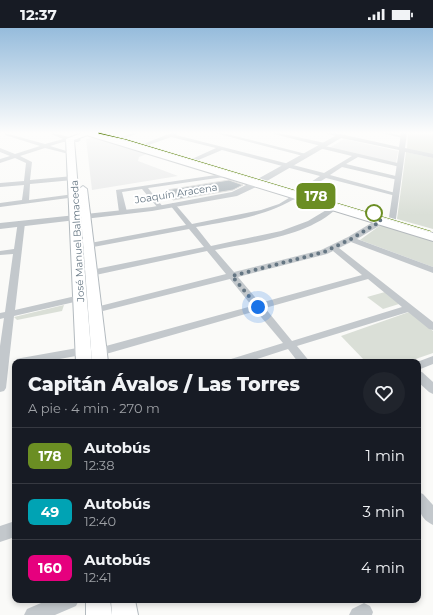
<!DOCTYPE html>
<html lang="es">
<meta charset="utf-8">
<style>
:root{--surface:#171b24;--page:#20242c;--text:#f1f3f6;--muted:#9ea1a6;--line:#363941}
body{margin:0;font-family:Montserrat,sans-serif;background:var(--page);color:var(--text);height:100vh;display:flex;flex-direction:column;font-size:15px;white-space:nowrap}
*{box-sizing:border-box;margin:0}
p{font-size:13px;color:var(--muted)}
.icon{flex:none;width:22px;height:22px;fill:none;stroke:currentColor;stroke-width:2;stroke-linecap:round;stroke-linejoin:round}
.map{position:relative;flex:1;overflow:hidden}
.panel{position:absolute;left:12px;top:331px;width:409px;height:244px;display:flex;flex-direction:column;background:var(--surface);border-radius:8px;box-shadow:0 2px 6px #0003}
.panel>*{flex:none}
.badge{padding:0 8px;border-radius:6px;font-size:14px;line-height:26px}
.you{position:absolute;width:20px;height:20px;margin:-10px;border:3px solid #fff;border-radius:50%;background:#1a73e8;box-shadow:0 0 0 6px #1a73e833}
.map>.badge{position:absolute;translate:-50% -50%;box-shadow:0 0 0 2px #fff}
.round{display:grid;place-items:center;flex:none;width:42px;height:42px;border-radius:21px;background:var(--page)}
.overview{display:flex;align-items:center;justify-content:space-between;height:68px;padding:0 16px}
h1{font-size:19px;font-weight:800;line-height:30px}
ul{padding:0;list-style:none}
li{display:flex;align-items:center;gap:12px;height:56px;padding:0 16px;border-top:1px solid var(--line)}
li div{flex:1}
li b{display:block;font-size:15px}
li em{font-style:normal}
li .badge{min-width:44px;font-weight:700;text-align:center}
.status{display:flex;justify-content:space-between;align-items:center;height:28px;padding:0 20px;background:var(--surface);direction:ltr}
.status svg{height:11px;fill:currentColor}
.map>svg:first-child{display:block}
</style>
<div class="status"><b>12:37</b><svg viewBox="0 0 49 12"><path d="M0 12V9h3v3zM5 12V6h3v6zM10 12V3h3v9zM15 12V0h3v12zM26 1h20v11H26zM47 4h2v5h-2z"/></svg></div>
<div class="map">
<svg width="433" height="587" viewBox="0 0 433 587">
<rect width="100%" height="100%" fill="#fafaf8"/>
<!-- built -->
<g fill="#e8e9e9">
<polygon points="93,109 149,125 139,129 138,133 178,148 92,162 86,111"/>
<polygon points="344,111 398,123 396,136 329,120"/>
</g>
<!-- green -->
<g fill="#dadfd7">
<polygon points="408,105 433,106 433,127 407,121"/>
<polygon points="406,124 433,130 433,201 397,191"/>
<polygon points="382,196 433,212 433,239 360,212"/>
<polygon points="385,264 399,276 383,281 367,269"/>
<polygon points="64,277 62,283 17,292 14,289"/>
<polygon points="409,284 433,303 433,325 407,334 366,334 341,308"/>
</g>
<!-- building -->
<polygon fill="#aab3b9" stroke="#dcdcda" points="229,152 243,157 233,162 173,172 167,162"/>
<g fill="none" stroke-linecap="round" stroke-linejoin="round">
<!-- secondary casing -->
<g stroke="#b3babf" stroke-width="2">
<g id="secondary">
<polygon points="82,105 93,105 74,112 92,334 76,334 66,111"/>
<polygon points="83,158 87,161 108,334 92,334 79,161"/>
<polygon points="86,572 110,572 112,587 86,587"/>
<polygon points="111,572 135,572 138,587 112,587"/>
</g>
</g>
<!-- trunk casing -->
<g stroke="#b4b9bd" stroke-width="2">
<polygon id="trunk" points="80,105 94,105 138,116 433,205 433,213"/>
</g>
<!-- minor -->
<g fill="#c3c8cc" fill-rule="evenodd">
<path d="M5 105 45 116 63 111 49 105C59 105 69 110 80 111L81 112 78 114H63L50 118 73 125V127L45 120 20 128 32 134 30 152 73 148 76 150 73 152 30 156 29 172 74 166 77 168 76 169 0 179V175L22 172 24 157 0 159V155L24 153 26 135 15 130 0 135V131L10 128 0 124V120L15 126 40 118 5 107Z"/>
<polygon points="132,105 139,105 122,111 120,110"/>
<polygon points="171,105 178,105 176,107 324,145 352,128 319,120 318,119 321,118 270,105 279,105 325,115 328,117 325,118 402,136 402,138 400,139 358,129 346,136 400,149 400,151 398,152 342,139 330,147 399,166 396,168 326,150 301,165 299,164 299,162 320,148 222,122 196,133 192,133 192,131 216,120 171,109 146,118 141,117"/>
<polygon points="215,105 223,105 310,127 307,129"/>
<polygon points="381,105 391,105 405,109 403,110"/>
<polygon points="229,145 232,147 231,148 148,160 163,179 160,181 158,180 142,161 122,164 127,184 123,186 119,184 116,162"/>
<path d="M297 165 299 166V168C266 189 233 192 196 199L211 218 281 203 308 193 333 178 338 179C310 208 253 214 215 222L234 244 321 222 348 209 378 191H384V195L357 211 433 239V245L351 214 339 220 433 294V302L429 301 408 284 297 318 310 334H298L288 321 248 334H229L231 331 283 315 256 283 99 328 95 327 94 324 95 321 252 278 230 251 95 285 92 284 90 282 92 280 226 246 207 223 91 248 87 245 91 242 204 219 189 201 88 220 84 218 85 216 186 197 170 177 173 175 175 176 192 196 261 182 279 176ZM333 223 362 247 260 275 238 249 327 226ZM368 251 402 279 292 313 265 280Z"/>
<polygon points="18,193 21,193 25,195 15,282 80,267 85,270 83,272 14,288 6,360 4,363 0,364 0,318 4,290 0,291 0,285 5,284 13,226 0,227 0,223 14,221"/>
<polygon points="83,319 87,320 88,323 87,326 43,334 15,334 17,331 21,330"/>
<polygon points="433,328 433,336 418,342 417,334"/>
<polygon points="418,343 422,344 433,354 433,366 429,364 418,354"/>
<path d="M418 464 423 466 433 477V497C418 490 418 478 418 464Z"/>
<polygon points="15,493 15,509 0,514 0,498"/>
<polygon points="48,572 79,572 76,578 55,587 24,587 27,581"/>
<polygon points="364,575 370,578 373,584 372,587 349,587 352,581"/>
</g>
<!-- tertiary -->
<polygon fill="#c3c8cc" fill-rule="evenodd" points="325,105 336,105 399,119 401,105 407,105 405,120 433,126 433,130 405,124 395,198 389,198 388,196 399,122 341,110 260,157 237,168 152,183 0,201 0,195 152,179 232,164 254,153 335,108"/>
<!-- secondary -->
<use href="#secondary" fill="#fff" fill-rule="evenodd"/>
<!-- trunk -->
<use href="#trunk" fill="#fff" fill-rule="evenodd"/>
</g>
<!-- sky -->
<linearGradient id="sky" x2="0" y2="1"><stop stop-color="#96bcdc"/><stop offset="0.56" stop-color="#fdfdfc"/><stop offset="1" stop-color="#fdfdfc" stop-opacity="0"/></linearGradient>
<rect width="433" height="187" fill="url(#sky)"/>
<!-- line -->
<polygon fill="#6b8e23" stroke="#fff" points="98,104 127,111 433,203 431,204 125,112 98,106"/>
<g fill="none" stroke-linecap="round" stroke-linejoin="round">
<!-- walk -->
<polyline stroke="#657683" stroke-width="4" stroke-dasharray="0 7.2" points="258,279 232,248 324,224 351,211 381,193 374,185"/>
</g>
<!-- markers -->
<circle fill="#fff" stroke="#6b8e23" stroke-width="2" cx="374" cy="185" r="8"/>
<g text-anchor="middle" stroke-width="4" stroke-linejoin="round" paint-order="stroke">
<!-- far-street labels -->
<g font-size="10" fill="#657683" stroke="#fff">
<text transform="translate(176 165) rotate(-9)" y="4">Joaquín Aracena</text>
<text transform="translate(77 213) rotate(-93)" y="4">José Manuel Balmaceda</text>
</g>
</g>
</svg>
<div class="you" style="left:258px;top:279px"></div>
<b class="badge" style="left:316px;top:168px;background:#6b8e23;color:#fff">178</b>
<section class="panel">
<div class="overview"><div><h1>Capitán Ávalos / Las Torres</h1><p>A pie · 4 min · 270 m</p></div><a class="round"><svg class="icon" aria-label="heart" viewBox="0 0 24 24"><path d="M12 20l-8-8c-3-5 5-10 8-4 3-6 11-1 8 4z"/></svg></a></div>
<ul>
<li><span class="badge" style="background:#6b8e23;color:#fff">178</span><div><b>Autobús</b><p>12:38</p></div><em>1 min</em></li>
<li><span class="badge" style="background:#00a3b4;color:#fff">49</span><div><b>Autobús</b><p>12:40</p></div><em>3 min</em></li>
<li><span class="badge" style="background:#e6007e;color:#fff">160</span><div><b>Autobús</b><p>12:41</p></div><em>4 min</em></li>
</ul>
</section>
</div>
